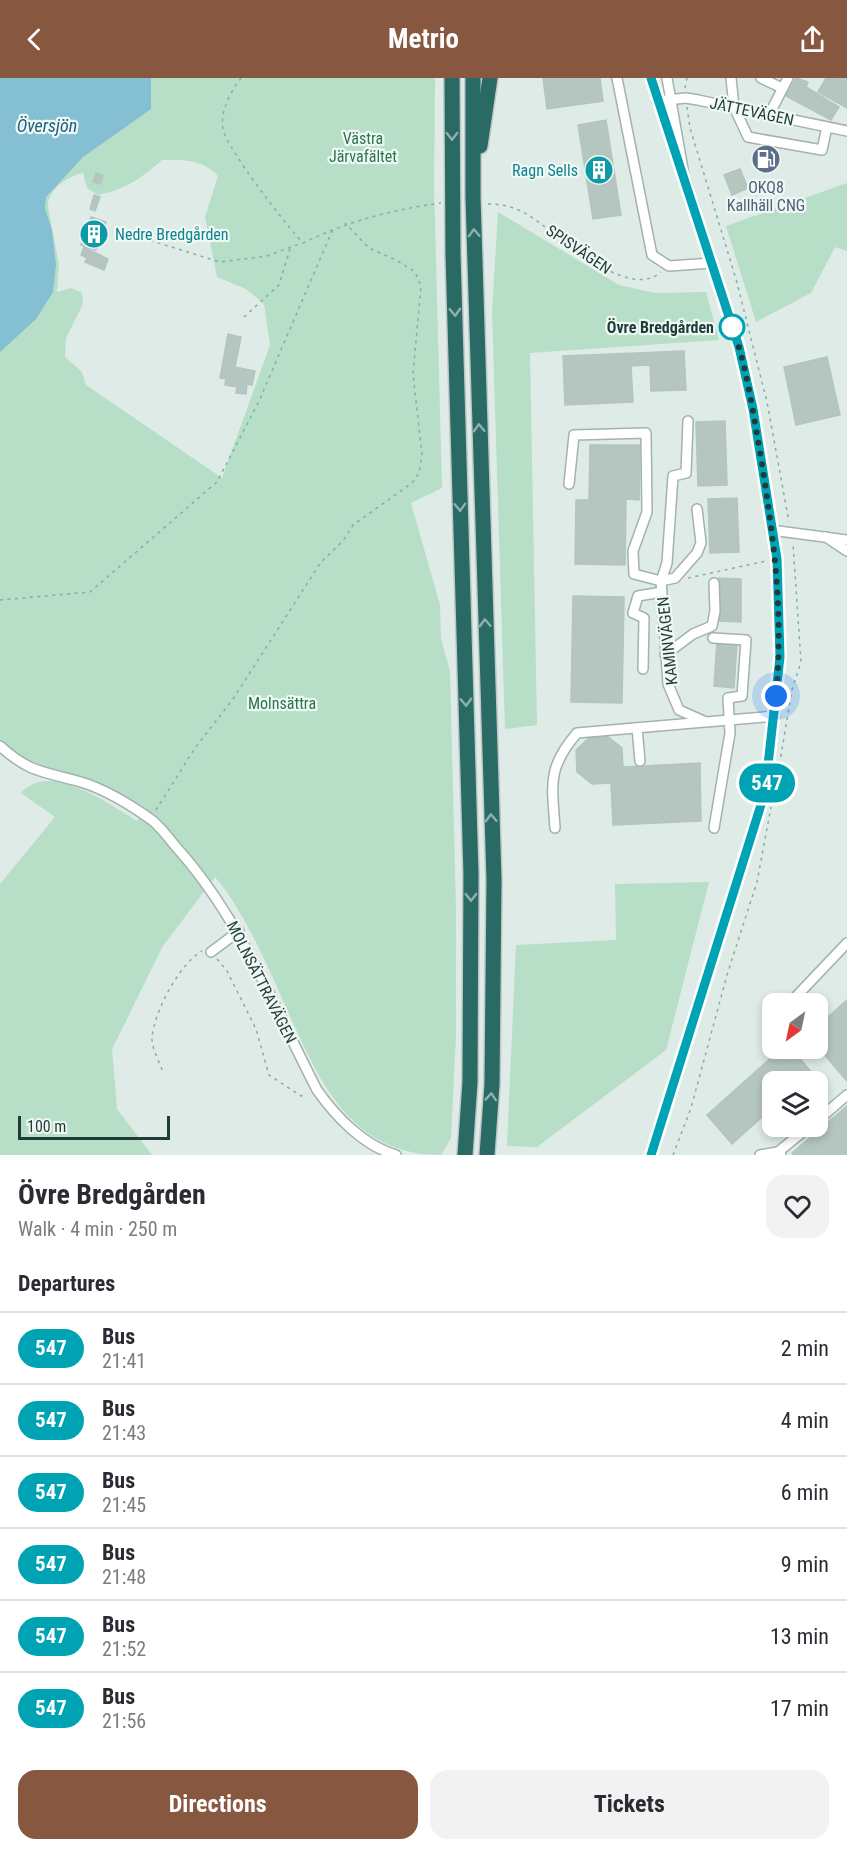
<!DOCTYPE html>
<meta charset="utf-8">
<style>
:root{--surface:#fff;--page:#f2f2f3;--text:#2b2b33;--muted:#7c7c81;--line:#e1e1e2;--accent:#885740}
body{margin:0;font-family:"Roboto Condensed",sans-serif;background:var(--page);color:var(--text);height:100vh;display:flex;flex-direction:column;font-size:22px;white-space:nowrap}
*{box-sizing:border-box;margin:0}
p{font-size:20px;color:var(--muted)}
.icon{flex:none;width:33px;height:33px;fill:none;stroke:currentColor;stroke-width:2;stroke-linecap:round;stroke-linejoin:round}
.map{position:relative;height:1077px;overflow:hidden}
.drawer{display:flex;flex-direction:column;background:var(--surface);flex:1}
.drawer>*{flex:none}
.badge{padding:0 12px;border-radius:20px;font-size:21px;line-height:39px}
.needle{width:39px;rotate:213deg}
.buttons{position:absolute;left:762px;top:915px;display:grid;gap:12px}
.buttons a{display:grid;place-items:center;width:66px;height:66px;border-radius:12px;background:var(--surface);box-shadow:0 3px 9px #0003;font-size:30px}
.scale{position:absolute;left:18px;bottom:15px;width:152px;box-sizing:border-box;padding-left:6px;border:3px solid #1f3c38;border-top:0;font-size:16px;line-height:21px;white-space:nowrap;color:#1f3c38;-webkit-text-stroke:4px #f0f8f5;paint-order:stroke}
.you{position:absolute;width:30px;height:30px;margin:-15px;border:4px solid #fff;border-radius:50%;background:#1a73e8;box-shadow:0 0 0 9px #1a73e833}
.map>.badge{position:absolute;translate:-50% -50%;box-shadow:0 0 0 3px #fff}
h2{padding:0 18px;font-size:22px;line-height:54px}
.round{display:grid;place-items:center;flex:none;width:63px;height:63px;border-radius:18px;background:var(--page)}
.headline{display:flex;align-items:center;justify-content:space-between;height:102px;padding:0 18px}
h1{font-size:28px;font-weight:700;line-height:45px}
.cta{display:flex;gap:12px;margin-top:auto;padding:12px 18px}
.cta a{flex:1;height:69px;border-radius:18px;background:var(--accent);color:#fff;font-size:24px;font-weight:700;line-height:69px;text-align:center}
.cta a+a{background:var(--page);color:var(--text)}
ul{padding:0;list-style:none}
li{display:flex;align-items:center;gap:18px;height:72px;padding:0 18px;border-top:2px solid var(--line)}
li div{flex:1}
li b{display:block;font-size:22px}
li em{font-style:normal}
li .badge{min-width:66px;font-weight:700;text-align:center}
header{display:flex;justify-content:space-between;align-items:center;height:78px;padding:0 18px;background:var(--accent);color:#fff;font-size:27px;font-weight:700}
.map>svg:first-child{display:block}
</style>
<header><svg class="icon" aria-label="back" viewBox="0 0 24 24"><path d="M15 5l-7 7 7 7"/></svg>Metrio<svg class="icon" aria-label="share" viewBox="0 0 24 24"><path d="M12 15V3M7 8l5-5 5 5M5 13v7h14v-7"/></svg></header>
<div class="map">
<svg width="847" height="1077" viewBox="0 0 847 1077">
<rect width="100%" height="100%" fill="#dfebe7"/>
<!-- green -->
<g fill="#b7dec6" fill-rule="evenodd">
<path d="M0 0H435L434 107 442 410 411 425 440 527 441 561 450 593 456 831V957L451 1060 441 1077C352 1077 321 1006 289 936 270 893 245 834 215 799L163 868 112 971 117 1031 152 1077H0V806L55 739 21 715C50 682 108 726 137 743L145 732 96 703 23 682 0 662ZM162 82C185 82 202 81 218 98L205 139 217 199 246 211 264 226 270 267 222 400 86 307 82 294 65 279 66 260 83 226 82 215 71 210 57 214 59 187 48 129C47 112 68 98 83 95L87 110 98 117C124 112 142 100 162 82Z"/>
<polygon points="847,105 847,173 835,169 811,215 756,244 726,148"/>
<polygon points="498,134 619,207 655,215 706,214 719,262 530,275 537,647 505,651 492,233"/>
<polygon points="709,804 666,972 537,1069 507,1068 516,867 616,862 615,806"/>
</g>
<!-- water -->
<polygon fill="#84bfd4" points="0,0 151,0 151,31 83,79 46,119 45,130 52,152 56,187 53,214 36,241 0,274"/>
<!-- building -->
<g fill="#b5c6c1" stroke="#b2c5bf" stroke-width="1.5">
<polygon points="543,0 600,0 603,23 547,31"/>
<polygon points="796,0 808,4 806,9 839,29 831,42 786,18"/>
<polygon points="826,0 847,0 847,30 818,14"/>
<polygon points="606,42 621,137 593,141 578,47"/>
<polygon points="773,71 778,85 760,91 755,77"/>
<polygon points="740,91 748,110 732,117 724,97"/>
<polygon points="96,95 103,98 100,106 93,104"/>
<polygon points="94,117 100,119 95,133 90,131"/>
<polygon points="91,139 106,144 96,172 81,167"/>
<polygon points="84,169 108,181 104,192 85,184 87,180 81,177"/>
<polygon points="228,256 241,259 235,289 255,293 252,307 247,306 246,316 236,315 237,309 225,307 226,301 220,300"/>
<polygon points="684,273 686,312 651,313 650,287 631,288 633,324 565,327 563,278"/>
<polygon points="827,279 840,337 796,347 784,289"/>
<polygon points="725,343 727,407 698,408 696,344"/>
<polygon points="590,367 640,367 639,422 626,421 625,487 575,486 576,422 589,422"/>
<polygon points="737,420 739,474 710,475 708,421"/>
<polygon points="719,500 741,501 741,544 719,543"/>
<polygon points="573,518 624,519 622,625 571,624"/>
<polygon points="717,563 737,565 734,610 714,608"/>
<polygon points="607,658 622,670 623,689 700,685 701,743 613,747 611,705 592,706 577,694 576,672 589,660"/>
<polygon points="847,922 847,1003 818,969 818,948"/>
<polygon points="782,970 791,970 812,995 802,1004 772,1004 772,1030 732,1066 707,1037"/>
<polygon points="847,1028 847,1077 794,1077 792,1075"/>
</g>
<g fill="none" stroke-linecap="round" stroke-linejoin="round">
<!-- minor casing -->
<g stroke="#a2b3af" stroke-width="12">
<g id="minor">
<polyline points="617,0 652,177 669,188 712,185"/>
<polyline points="651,0 674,72"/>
<polyline points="731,0 734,29 748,59 822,72 827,49"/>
<polyline points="761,0 782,10"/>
<polyline points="657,23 686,20 698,22 847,53"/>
<polyline points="769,37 788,0"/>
<polyline points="688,343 686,395 673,398 667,485 661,503 668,606 679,632 706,644 775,638"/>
<polyline points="569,406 574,357 646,355 647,434 633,473 634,496 661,503 675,500 697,475 701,465 697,431"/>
<polyline points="771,452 847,462"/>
<polyline points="826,459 847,473"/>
<polyline points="713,560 746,562 742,618 728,620 730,655 714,750"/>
<polyline points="665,577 693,556 712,548 715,533 714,505"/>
<polyline points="643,591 644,540 633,535 638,518 662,514"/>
<polyline points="637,650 640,683"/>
<path d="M0 668C31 696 44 693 81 704 104 711 129 726 149 740 160 747 168 760 177 770 240 840 274 929 317 1012 336 1039 364 1068 396 1077"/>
<path d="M555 750C552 706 547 690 577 655L705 644"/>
<polyline points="211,874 239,853"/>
<polyline points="789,926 847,865"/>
<polyline points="818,1042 847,1017"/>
<polyline points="778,1074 810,1048"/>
<polyline points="651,1077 765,714 780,579 777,481 753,331 739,269 684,97 667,0"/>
<polyline points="760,1077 778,1074 781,1077"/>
</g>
</g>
<!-- highway casing -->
<g stroke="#c0c8c7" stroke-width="18">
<g id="highway">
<polyline points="452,0 453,176 471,796 470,1004 465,1077"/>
<polyline points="473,0 473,119 494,802 492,1006 487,1077"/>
<polyline points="480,68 490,0"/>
</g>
</g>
<!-- path -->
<g stroke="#7eb1a6" stroke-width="1.5" stroke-dasharray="3 4.5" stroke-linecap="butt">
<path d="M241 0C230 15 220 33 223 51 225 68 288 150 303 165 349 143 390 132 441 125"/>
<polyline points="685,10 687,0"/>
<polyline points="687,29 690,50 736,201 767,324 789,444"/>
<path d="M488 126C503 126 515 129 528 137 558 155 627 224 661 194"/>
<polyline points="136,158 220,184 267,178 302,165"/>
<polyline points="244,239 279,207 290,171"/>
<polyline points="688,500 766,483"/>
<polyline points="0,522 90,514 217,404 259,323 333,151"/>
<polyline points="777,701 792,612 801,584 793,466"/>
<polyline points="156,732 195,670 233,621 321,484 343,463 353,447 412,405 419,395 422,376 413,296 421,208 415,194 396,182 369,170 345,145"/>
<polyline points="217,881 227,893 256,951 269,997 301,1018 307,1016"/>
<path d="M162 992C159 983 152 970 152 961 153 935 180 885 202 873"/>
<polyline points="673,1077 691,1030 727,897 757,804 771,729"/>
</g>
<!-- minor -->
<use href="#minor" stroke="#fff" stroke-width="9"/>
<!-- highway -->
<use href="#highway" stroke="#2a6a64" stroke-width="15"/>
</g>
<!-- one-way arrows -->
<defs><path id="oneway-chevron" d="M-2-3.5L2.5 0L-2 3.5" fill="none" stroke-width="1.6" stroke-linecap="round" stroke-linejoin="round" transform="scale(1.5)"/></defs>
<g stroke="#8db1ac">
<use href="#oneway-chevron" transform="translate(452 58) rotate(89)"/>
<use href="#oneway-chevron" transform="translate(474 155) rotate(-92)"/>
<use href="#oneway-chevron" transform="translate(455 234) rotate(88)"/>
<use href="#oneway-chevron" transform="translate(479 350) rotate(-92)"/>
<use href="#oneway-chevron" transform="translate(460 429) rotate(88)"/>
<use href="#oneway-chevron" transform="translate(485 545) rotate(-92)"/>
<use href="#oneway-chevron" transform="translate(466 624) rotate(88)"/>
<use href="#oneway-chevron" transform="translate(491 740) rotate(-92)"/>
<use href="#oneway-chevron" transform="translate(471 819) rotate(90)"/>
<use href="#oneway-chevron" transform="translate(491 1019) rotate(-86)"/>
</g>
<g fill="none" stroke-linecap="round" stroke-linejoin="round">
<!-- line casing -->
<g stroke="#fff" stroke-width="14">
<polyline id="line" points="651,0 739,269 753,331 777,481 780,579 765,714 651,1077"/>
</g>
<!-- line -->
<use href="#line" stroke="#00a3b4" stroke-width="9"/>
<!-- walk -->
<path stroke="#1f3c38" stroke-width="6" stroke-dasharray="0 10.8" d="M732 249C746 285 752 329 759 368 773 454 784 531 776 618"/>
</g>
<!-- icons -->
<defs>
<g id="fuel-disc" transform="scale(1.5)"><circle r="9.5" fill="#5c6f8a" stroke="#f0f8f5"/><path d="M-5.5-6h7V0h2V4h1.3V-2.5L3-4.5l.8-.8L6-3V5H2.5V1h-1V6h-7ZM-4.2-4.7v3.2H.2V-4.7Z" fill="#fff"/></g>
<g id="building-disc" transform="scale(1.5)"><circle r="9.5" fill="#0f9aa8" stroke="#f0f8f5"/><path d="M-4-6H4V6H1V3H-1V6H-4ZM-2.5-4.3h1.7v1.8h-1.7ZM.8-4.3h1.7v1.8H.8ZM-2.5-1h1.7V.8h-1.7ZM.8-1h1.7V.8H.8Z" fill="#fff"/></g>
</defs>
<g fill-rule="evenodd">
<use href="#fuel-disc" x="766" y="81"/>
<use href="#building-disc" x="599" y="92"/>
<use href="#building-disc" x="94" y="156"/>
</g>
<!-- markers -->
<circle fill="#fff" stroke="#00a3b4" stroke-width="3" cx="732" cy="249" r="12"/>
<g text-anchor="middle" stroke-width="4.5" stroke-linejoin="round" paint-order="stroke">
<!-- street labels -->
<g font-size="16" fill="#1f3c38" stroke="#f0f8f5">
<text transform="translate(752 33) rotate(12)" y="6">JÄTTEVÄGEN</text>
<text transform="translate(579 171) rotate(34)" y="6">SPISVÄGEN</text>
<text transform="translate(667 563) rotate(-96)" y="6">KAMINVÄGEN</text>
<text transform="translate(262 904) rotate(63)" y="6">MOLNSÄTTRAVÄGEN</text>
</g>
<!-- park labels -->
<g font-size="16" fill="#28754e" stroke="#f0f8f5">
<text x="363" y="66">Västra<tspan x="363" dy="18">Järvafältet</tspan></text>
<text x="282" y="631">Molnsättra</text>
</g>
<!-- culture labels -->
<g font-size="16" fill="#0d838f" stroke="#f0f8f5" text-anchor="end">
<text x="578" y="98">Ragn Sells</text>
<text x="115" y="162" text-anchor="start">Nedre Bredgården</text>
</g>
<!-- service labels -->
<g font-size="16" fill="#4e5e75" stroke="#f0f8f5">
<text x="766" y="115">OKQ8<tspan x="766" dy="18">Kallhäll CNG</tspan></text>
</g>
<!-- stop labels -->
<g font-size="16" font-weight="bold" fill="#1f3c38" stroke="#f0f8f5" text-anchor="end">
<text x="714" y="255">Övre Bredgården</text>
</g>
<!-- water labels -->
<g font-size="18" font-style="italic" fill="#175f7b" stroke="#f0f8f5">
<text x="47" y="54">Översjön</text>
</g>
</g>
</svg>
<div class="buttons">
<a><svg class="needle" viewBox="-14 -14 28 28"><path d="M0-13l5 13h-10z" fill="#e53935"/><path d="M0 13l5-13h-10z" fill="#7c7c81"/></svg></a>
<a><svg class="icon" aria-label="layers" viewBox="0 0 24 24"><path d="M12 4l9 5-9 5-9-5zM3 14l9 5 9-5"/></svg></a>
</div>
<div class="scale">100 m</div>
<div class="you" style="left:776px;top:618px"></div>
<b class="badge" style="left:767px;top:705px;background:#00a3b4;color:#fff">547</b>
</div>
<section class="drawer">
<div class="headline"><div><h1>Övre Bredgården</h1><p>Walk · 4 min · 250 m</p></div><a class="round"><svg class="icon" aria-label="heart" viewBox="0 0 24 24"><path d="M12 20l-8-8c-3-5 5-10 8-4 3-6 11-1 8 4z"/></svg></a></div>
<h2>Departures</h2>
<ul>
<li><span class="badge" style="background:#00a3b4;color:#fff">547</span><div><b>Bus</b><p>21:41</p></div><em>2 min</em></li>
<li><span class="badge" style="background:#00a3b4;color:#fff">547</span><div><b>Bus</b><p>21:43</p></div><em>4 min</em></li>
<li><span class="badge" style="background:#00a3b4;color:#fff">547</span><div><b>Bus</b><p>21:45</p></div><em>6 min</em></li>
<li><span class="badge" style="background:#00a3b4;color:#fff">547</span><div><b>Bus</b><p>21:48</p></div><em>9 min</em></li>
<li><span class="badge" style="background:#00a3b4;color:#fff">547</span><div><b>Bus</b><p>21:52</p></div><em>13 min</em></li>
<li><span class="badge" style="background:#00a3b4;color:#fff">547</span><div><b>Bus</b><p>21:56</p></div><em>17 min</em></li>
</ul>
<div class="cta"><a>Directions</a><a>Tickets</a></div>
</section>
